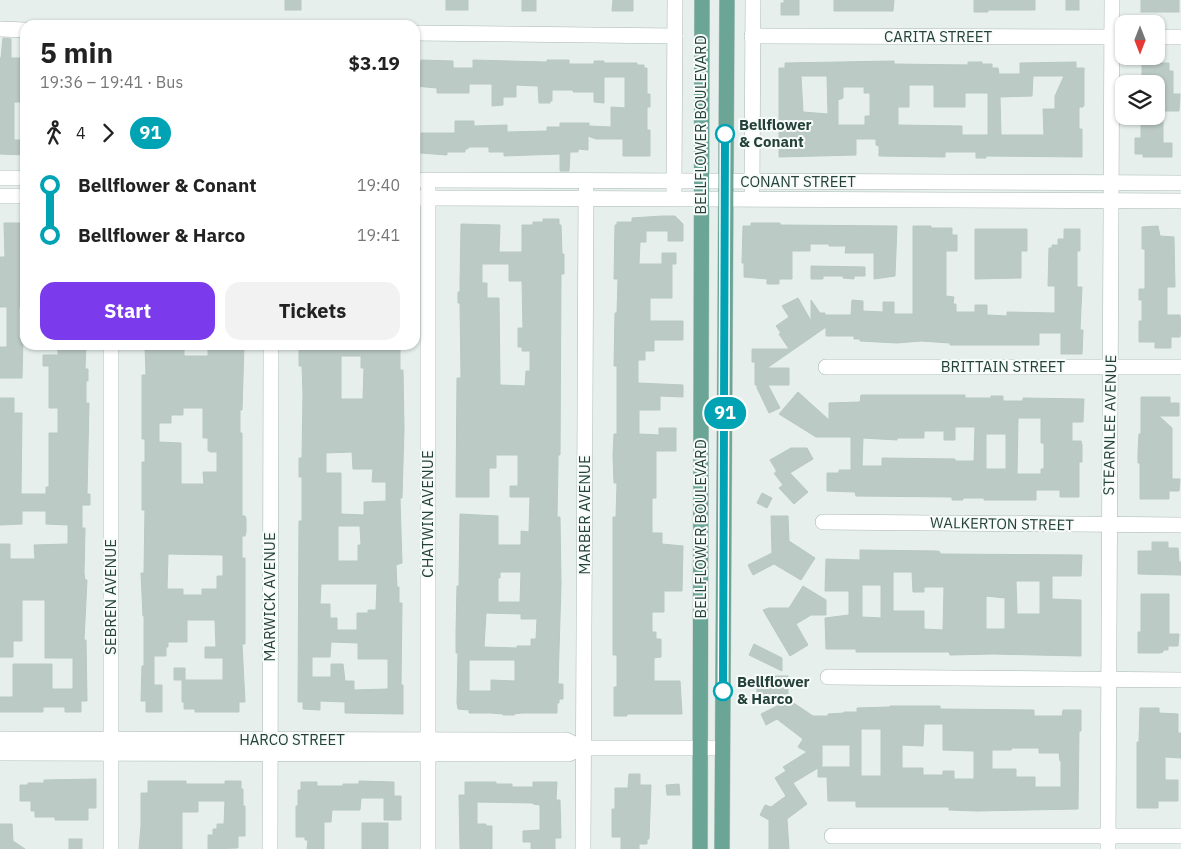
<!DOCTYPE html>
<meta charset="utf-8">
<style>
:root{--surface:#fff;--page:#f2f2f2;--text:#222;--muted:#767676;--accent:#7c3aed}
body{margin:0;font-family:"IBM Plex Sans",sans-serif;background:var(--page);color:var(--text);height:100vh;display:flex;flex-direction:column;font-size:19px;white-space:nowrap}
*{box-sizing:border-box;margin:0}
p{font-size:16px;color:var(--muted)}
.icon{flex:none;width:28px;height:28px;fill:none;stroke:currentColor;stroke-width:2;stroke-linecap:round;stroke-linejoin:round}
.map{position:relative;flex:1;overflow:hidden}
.side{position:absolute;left:20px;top:20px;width:400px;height:330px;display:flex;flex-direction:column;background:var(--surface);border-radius:15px;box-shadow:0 1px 4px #0004}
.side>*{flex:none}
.badge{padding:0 10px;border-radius:16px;font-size:18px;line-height:32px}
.needle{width:32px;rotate:180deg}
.tools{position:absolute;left:1115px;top:15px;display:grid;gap:10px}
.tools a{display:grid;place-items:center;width:50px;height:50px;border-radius:10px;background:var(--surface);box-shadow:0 1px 4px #0004;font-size:25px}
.map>.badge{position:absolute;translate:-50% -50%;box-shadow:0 0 0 2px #fff}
.legs{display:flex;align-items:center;gap:8px;height:55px;padding:0 20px;font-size:16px}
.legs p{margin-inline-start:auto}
.headline{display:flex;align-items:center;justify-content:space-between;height:85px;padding:0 20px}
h1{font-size:28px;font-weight:800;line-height:38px}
.primary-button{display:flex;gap:10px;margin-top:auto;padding:10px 20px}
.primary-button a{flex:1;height:58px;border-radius:15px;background:var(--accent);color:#fff;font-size:20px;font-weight:800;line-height:58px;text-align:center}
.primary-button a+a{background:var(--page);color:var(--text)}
ul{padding:0 20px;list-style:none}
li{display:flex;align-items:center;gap:18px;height:50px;font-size:19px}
li i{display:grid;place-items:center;width:8px;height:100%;margin:0 6px;background:currentColor}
li i::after{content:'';width:12px;height:12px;margin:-6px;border:4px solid;border-radius:50%;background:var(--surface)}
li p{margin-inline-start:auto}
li:first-child i{background:linear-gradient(#0000 50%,currentColor 0)}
li:last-child i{background:linear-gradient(currentColor 50%,#0000 0)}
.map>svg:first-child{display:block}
</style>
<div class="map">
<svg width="1181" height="849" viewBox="0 0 1181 849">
<rect width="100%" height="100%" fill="#e6efeb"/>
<!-- building -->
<g fill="#bbcac4" stroke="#b8c9c2" fill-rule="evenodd">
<rect x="285" y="0" width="16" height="10"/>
<rect x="446" y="0" width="22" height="10"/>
<rect x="522" y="0" width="14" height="11"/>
<polygon points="613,0 633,0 633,11 612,11"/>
<polygon points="784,0 799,0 799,15 781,15 781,3 784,3"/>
<polygon points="834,0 894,0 893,11 834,11"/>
<polygon points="974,0 1035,0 1035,10 988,10 988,12 974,12"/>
<rect x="1066" y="0" width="13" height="10"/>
<rect x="1141" y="0" width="38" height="12"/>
<polygon points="3,38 11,39 11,58 25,58 25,73 21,74 21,102 14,102 14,140 25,140 25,155 0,154 0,58 1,58"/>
<polygon points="421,60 453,61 453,68 473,68 473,60 547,62 547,60 569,60 569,64 594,64 594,61 604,61 604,63 637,63 637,65 644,65 644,68 647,68 647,94 650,94 650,107 647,107 647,130 650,130 650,156 623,156 623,139 596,139 588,136 588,150 578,149 578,152 570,152 569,171 560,171 560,154 504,156 504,152 489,152 489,147 468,147 468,149 465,149 465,152 447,152 447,155 421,153 421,133 455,133 455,121 474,121 474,126 507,125 507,132 547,131 547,127 560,127 560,123 589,123 589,126 611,127 611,107 625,108 625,77 604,77 604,103 594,102 594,92 573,92 573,90 552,90 552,101 550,101 550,103 539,103 538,86 516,85 516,97 503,97 503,105 492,106 492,84 469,84 469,93 437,93 437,88 415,86 415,62 421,62"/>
<path d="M894 61V64L968 65V62H982V64H992V68H998L999 74H1020V63L1076 62V68H1084V105L1083 107H1079V129H1082V157L986 156V158H976V152H945V157L879 156V146L876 145V139H856V155L779 157V68H785V63ZM801 76H827L828 114 803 112ZM1033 76H1064L1055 96V109H1043L1044 135H1001L1000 97 1032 96ZM909 85H934V107H965V93H988V135H962V126L898 125V107H909ZM843 87H864V93H870V116H865V125H838V100L843 98Z"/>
<polygon points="1142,63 1169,63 1169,71 1173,71 1173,94 1180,94 1179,111 1156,111 1156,84 1142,84"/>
<polygon points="1141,116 1163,116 1163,143 1172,143 1172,157 1143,157 1143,154 1135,154 1135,138 1141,138"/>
<polygon points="662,216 675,216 683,224 683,241 668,241 668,231 646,231 646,242 640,242 639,264 662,264 662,253 676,253 676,264 672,264 672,298 650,298 650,321 683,321 683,340 654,340 654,351 645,351 645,360 639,360 638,361 638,383 683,385 683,397 660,396 660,410 639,410 639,434 659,435 659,428 676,428 676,451 656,451 656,498 652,498 652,533 662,533 662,544 683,546 682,591 664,591 664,612 652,612 652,632 656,632 656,639 661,639 661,657 654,658 654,681 680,681 682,714 627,714 627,716 614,716 614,687 617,687 617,655 613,655 613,517 616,517 617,483 614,483 613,455 614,434 617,434 617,366 614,366 615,313 617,313 618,279 614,279 615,225 617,225 617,222 632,222 632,218"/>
<path d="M543 219H559V225H561L562 254H564V274H561L560 455H558V465L557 517H560L561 584 558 684H563V699H559V703H557V713H522L514 714V715H503V714L491 713H469V710L458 709 457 703 458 653H456V633L457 586H459L460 514 498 516V545H521V531L529 532 530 497H510V486H518V455H496V468H489V497H456L457 378H461L460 303H458V292H460V283L461 224 500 225 499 252H522V225H533V222H543ZM482 264H509V281H522L523 328H518V347H522V351H530V371H526L525 386 500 385 499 298H487V283H482ZM500 572H521L520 602H498V578H500ZM486 613 521 614V619H537L536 639H531V646H517V648L484 647ZM469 660H515V681L491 680V691H469Z"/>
<polygon points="4,223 20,223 20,294 25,294 25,307 19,307 19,338 23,338 22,378 0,378 0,347 7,347 7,307 0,307 0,257 5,257"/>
<polygon points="751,223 780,223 780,225 897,226 895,276 874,279 874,253 845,253 846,246 829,246 829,244 810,244 810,251 792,251 792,279 779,279 779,284 767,284 767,279 744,277 744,263 742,263 743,226 751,226"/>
<polygon points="913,226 931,226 931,228 952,228 952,235 957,235 957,251 946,251 946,296 954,297 953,304 956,304 956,312 975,312 975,305 987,305 987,315 1007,316 1007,312 1055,313 1055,286 1048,286 1049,248 1052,248 1052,245 1058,245 1058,239 1064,239 1064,229 1080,229 1080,251 1077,251 1077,287 1082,287 1080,330 1083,330 1082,354 1061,354 1061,333 1039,333 1039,345 950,345 950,343 921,341 897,343 860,341 860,339 854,339 854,336 826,336 826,327 767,368 789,368 789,385 768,385 780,408 769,413 757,388 757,385 755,385 755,362 752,362 752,349 789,349 779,334 781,333 776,326 789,317 782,306 798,298 811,321 811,300 820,313 825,313 825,315 851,315 852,300 863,301 863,311 883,312 883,302 894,302 894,314 913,314"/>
<polygon points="1158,226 1160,236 1174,237 1175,287 1167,287 1167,315 1180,315 1181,325 1180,337 1171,337 1171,348 1155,348 1155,342 1139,342 1139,321 1142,321 1142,300 1139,300 1139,289 1145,289 1145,249 1142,249 1142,227"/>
<polygon points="975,229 1027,229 1027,251 1021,251 1021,278 975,279"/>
<polygon points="811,266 865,267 865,276 854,276 854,279 843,278 843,276 823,276 823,279 811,279"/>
<polygon points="64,345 86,345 85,369 88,369 88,381 86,381 86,403 89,403 87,494 90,494 90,505 82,505 82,528 85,528 84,573 85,580 87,580 84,640 86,640 87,701 81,701 81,712 65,712 65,707 43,707 43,712 0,712 0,697 13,697 13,664 52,664 52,689 73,689 73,658 45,658 45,600 22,600 22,641 13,641 13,657 0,657 0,544 10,544 10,559 35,559 34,545 68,544 68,525 46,524 46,511 22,511 22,524 0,525 0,398 14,398 14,413 22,413 21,494 46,494 46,487 49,487 49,433 58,433 58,408 49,408 49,366 43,366 43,355 58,355 58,349 63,349"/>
<path d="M184 345V356H208V345H244L242 410H240V433H242V516H245L246 519V532L245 536H242V558H245V644H242L245 702H239V712H195V709H184V702H182V680H174V668H185V680H223V658H205V647H216L215 620H187V642H168V647H166V656H154V685H162V712H146V701H141L142 666H144V616H143L141 573H144L145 510H142V462H145V439H142V375H146L145 346ZM183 408H203V438H208V451H210V452H217V472H203L204 484H181V443L159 442V423H171V415H183ZM168 554 223 555V576H217V589H202V595H183V589H167Z"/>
<path d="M329 345H400V370H403L404 429 402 498H400L402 563 396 565 397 587H399V603H402L401 685H403V714L345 713V702L320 701V710L303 709V702H298L299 521H302V477H299V458H302L303 394 302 366H299V349L329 348ZM341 356H361V368H364L363 399H341ZM352 452 353 469H373L372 482H386V501L364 502V515L341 514V473H326V453ZM338 526H360L361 545H358V561H338ZM321 584H377L376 610H368V613H357V630H337V618H330V604H320ZM331 642 358 643V659H388V689L354 690V681H345L343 664H331V677H312V657H330Z"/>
<path d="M798 392 829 420V403L860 402 861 395H965V398H991V396H1003V401H1023V398L1084 399 1083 422H1072V441H1081L1082 445V462H1079V497H1060V490H1036V500H984V498H963V500H952V497L856 496 855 492 827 491V473H839V470H851V437H816L779 414ZM1018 418H1041V443H1044V469H1041V474H1017ZM955 427H975L974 461H955V459L882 458V466H862L863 438 897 440V438H924V431H944V440H955ZM986 434H1006V469H986Z"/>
<polygon points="1141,397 1170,397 1170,403 1179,403 1179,416 1159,416 1172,428 1172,479 1180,479 1179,491 1169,491 1169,499 1140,499 1140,463 1138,463 1138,452 1139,434 1141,434"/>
<polygon points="791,448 807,448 813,459 790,473 808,492 794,504 779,488 783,485 774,473 776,473 776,470 770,460"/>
<polygon points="762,493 772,498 767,508 757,503"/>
<polygon points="771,516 788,516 789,541 815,558 801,580 774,564 753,575 748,565 772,553"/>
<polygon points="1152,542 1168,542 1168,548 1178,548 1179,562 1181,562 1181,575 1138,574 1138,551 1152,551"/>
<path d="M860 550 937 551 940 552V554L1082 555 1081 576H1052V599L1081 600V656L992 654 950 655 949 652H856V649H826L825 618 849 615V591H825L826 559 860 560ZM893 572H912L913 592H924V587H944L943 630 924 629V611H893ZM1016 581H1040V614H1017ZM862 585H881V618L862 617ZM986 596 1005 598V629H986Z"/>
<polygon points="803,586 826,600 826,615 811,615 796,624 808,645 790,656 763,610 769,608 789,608"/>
<polygon points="1141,594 1169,594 1169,634 1179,634 1178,646 1168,646 1168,650 1163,650 1163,652 1160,653 1138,653 1138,632 1141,632"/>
<polygon points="754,644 782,658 782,671 749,655"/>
<rect x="757" y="676" width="31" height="18"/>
<path d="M789 700 813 716H828V714L844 713V712H857V708L890 707V706H940V709L1034 710V716H1062L1063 710H1081V731H1079L1078 809 977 811 949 810V807H856V801H828L827 777H818V768L793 783 807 804 787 819 789 849H769V820L760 815 765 805 771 807 786 796 775 778 786 771 783 767 807 752 798 747 803 739 777 719 766 725 761 714ZM924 724H943V750L974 751V779H954V771H943V775H923V768H902V745L923 746ZM861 729H881V776H861ZM822 745H850V767H819L822 766ZM1012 748H1039V753H1059L1060 761H1061V787H1035V777H1016V769H992V750H1011Z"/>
<polygon points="1140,708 1159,708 1159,713 1178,714 1178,733 1181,733 1181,758 1165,757 1165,780 1178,780 1178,801 1158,801 1158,808 1137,808 1137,742 1139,742"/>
<polygon points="629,774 640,774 640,785 651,785 649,839 647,839 647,844 639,844 639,849 621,849 621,837 612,837 612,809 615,809 615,788 628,788"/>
<polygon points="96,779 96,808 88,808 88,820 55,820 55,817 35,817 35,811 31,811 31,801 20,801 20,785 28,785 28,783 44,783 44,780"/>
<polygon points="148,781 186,781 186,784 225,784 225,781 241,781 241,789 243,789 243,806 245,806 245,836 238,836 238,848 208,849 208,835 213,835 213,829 217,829 217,824 224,824 225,801 198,801 198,812 182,812 182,849 139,849 141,826 141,793 148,793"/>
<polygon points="359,781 394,782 394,796 401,796 401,820 384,820 384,798 361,798 360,810 332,810 331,822 324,822 324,849 307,849 308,840 305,840 305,837 296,837 296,806 298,806 298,790 301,790 301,782 317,782 317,786 343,786 343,784 359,784"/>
<polygon points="465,782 496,782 496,784 512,784 512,787 533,787 533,782 557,782 556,800 560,800 561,838 555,838 555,849 531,849 531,842 523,842 523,831 540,830 540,805 533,804 533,803 477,802 477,824 486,824 486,826 492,826 492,849 460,849 459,795 465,795"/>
<polygon points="679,784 680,795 667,795 666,785"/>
<rect x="362" y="823" width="26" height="26"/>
<polygon points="0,824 12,824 13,841 25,849 0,849"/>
<rect x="69" y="839" width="13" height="10"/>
</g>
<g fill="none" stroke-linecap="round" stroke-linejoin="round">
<!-- minor casing -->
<g stroke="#a8b8b2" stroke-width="16">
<g id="minor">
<polyline points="0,29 25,30"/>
<polyline points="415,33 675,36"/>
<polyline points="752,36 1124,37"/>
<polyline points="1156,37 1181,37"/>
<polyline points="0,178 25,178"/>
<polyline points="415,180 1181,183"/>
<polyline points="428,189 428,849"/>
<polyline points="752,190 753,0"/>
<polyline points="674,191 675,0"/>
<polyline points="0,196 25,196"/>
<polyline points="415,198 1181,201"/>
<polyline points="826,367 1181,367"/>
<polyline points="823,522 1181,525"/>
<polyline points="828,677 1181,680"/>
<polyline points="0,739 566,740 583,748"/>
<polyline points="0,753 568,754 583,748 722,748"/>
<polyline points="832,836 1181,836"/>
<polyline points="111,849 111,345"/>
<polyline points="270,849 271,345"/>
<polyline points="583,849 586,190"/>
<polyline points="1108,849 1112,0"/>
</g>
</g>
<!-- major casing -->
<g stroke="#c2cac8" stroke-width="16">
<g id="major">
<polyline points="700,849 702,0"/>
<polyline points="722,849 727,0"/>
</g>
</g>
<!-- minor -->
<use href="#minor" stroke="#fff" stroke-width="15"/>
<!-- major -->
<use href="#major" stroke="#6aa596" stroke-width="15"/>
</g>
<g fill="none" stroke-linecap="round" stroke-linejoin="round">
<!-- line-1 casing -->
<g stroke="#fff" stroke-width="11">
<polyline id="line-1" points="723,691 725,134"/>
</g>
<!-- line-1 -->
<use href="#line-1" stroke="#00a3b4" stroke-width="8"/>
</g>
<!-- markers -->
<g fill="#fff" stroke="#00a3b4" stroke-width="2.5">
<circle cx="725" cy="134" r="9"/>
<circle cx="723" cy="691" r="9"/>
</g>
<g text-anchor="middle" stroke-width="4" stroke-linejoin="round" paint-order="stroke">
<!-- street labels -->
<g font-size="15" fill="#24423a" stroke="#f7fbf9">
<text x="938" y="42">CARITA STREET</text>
<text transform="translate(701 125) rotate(-90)" y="5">BELLFLOWER BOULEVARD</text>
<text x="798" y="187">CONANT STREET</text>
<text x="1003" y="372">BRITTAIN STREET</text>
<text transform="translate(1110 425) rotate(-89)" y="5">STEARNLEE AVENUE</text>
<text transform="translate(428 514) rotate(-90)" y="5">CHATWIN AVENUE</text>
<text transform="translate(585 515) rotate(-90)" y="5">MARBER AVENUE</text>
<text transform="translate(1002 524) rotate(1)" y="5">WALKERTON STREET</text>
<text transform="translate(701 529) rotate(-90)" y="5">BELLFLOWER BOULEVARD</text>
<text transform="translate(111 597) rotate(-90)" y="5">SEBREN AVENUE</text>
<text transform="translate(270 597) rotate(-90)" y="5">MARWICK AVENUE</text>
<text x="292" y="745">HARCO STREET</text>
</g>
<!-- stop labels -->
<g font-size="15" font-weight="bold" fill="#24423a" stroke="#f7fbf9" text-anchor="start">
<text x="739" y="130">Bellflower<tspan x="739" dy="17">&amp; Conant</tspan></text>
<text x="737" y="687">Bellflower<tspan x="737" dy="17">&amp; Harco</tspan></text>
</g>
</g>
</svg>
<div class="tools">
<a><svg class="needle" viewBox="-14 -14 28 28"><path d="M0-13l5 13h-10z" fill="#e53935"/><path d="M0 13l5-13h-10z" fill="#767676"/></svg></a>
<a><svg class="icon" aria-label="layers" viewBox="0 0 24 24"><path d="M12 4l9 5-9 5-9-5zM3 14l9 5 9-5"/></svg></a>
</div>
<b class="badge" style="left:725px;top:413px;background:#00a3b4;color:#fff">91</b>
<section class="side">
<div class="headline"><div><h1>5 min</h1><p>19:36 – 19:41 · Bus</p></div><b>$3.19</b></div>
<div class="legs"><svg class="icon" aria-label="walk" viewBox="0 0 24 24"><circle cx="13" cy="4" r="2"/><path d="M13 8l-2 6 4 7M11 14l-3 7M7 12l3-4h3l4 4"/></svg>4<svg class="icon" aria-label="forward" viewBox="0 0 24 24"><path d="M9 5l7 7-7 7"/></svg><b class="badge" style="background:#00a3b4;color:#fff">91</b></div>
<ul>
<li><i style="color:#00a3b4"></i><b>Bellflower &amp; Conant</b><p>19:40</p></li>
<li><i style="color:#00a3b4"></i><b>Bellflower &amp; Harco</b><p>19:41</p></li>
</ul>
<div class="primary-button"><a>Start</a><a>Tickets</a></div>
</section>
</div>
